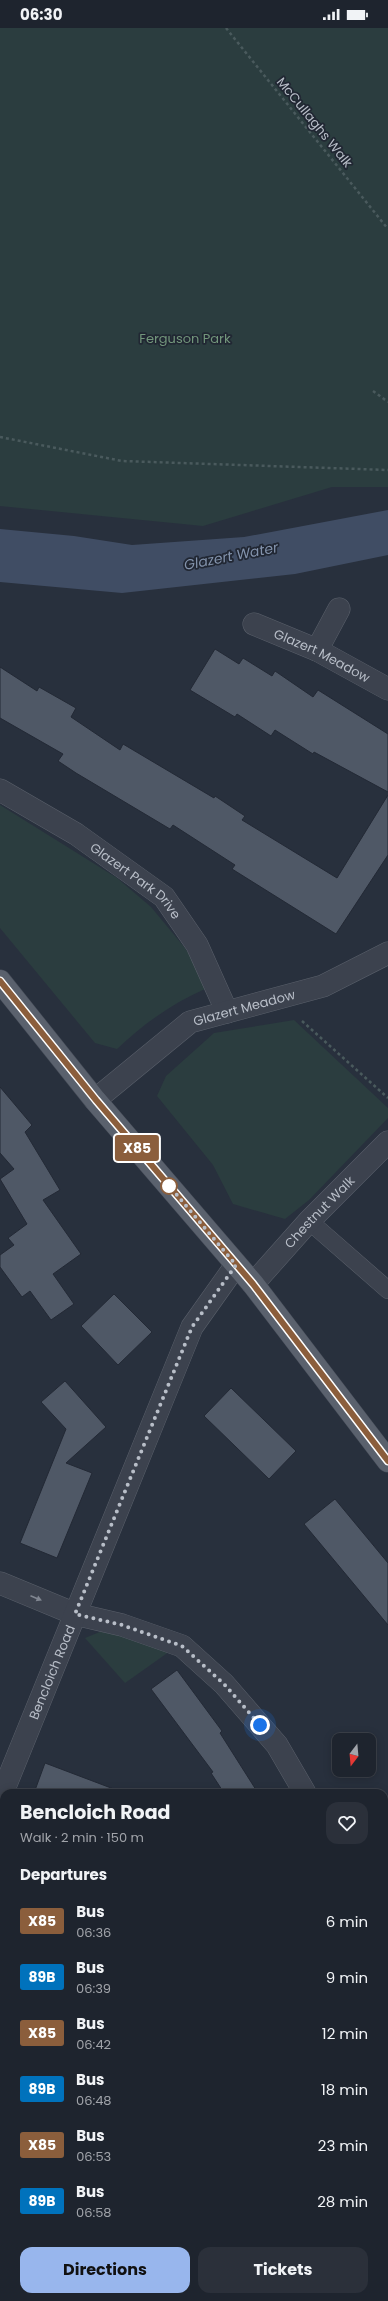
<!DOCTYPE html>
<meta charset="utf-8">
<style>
:root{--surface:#1e242e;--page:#2b303a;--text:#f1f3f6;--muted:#a1a4aa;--line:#3c414a;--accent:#98b6ed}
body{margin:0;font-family:Poppins,sans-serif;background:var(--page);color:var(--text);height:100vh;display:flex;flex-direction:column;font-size:15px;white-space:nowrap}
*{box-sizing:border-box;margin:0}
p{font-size:13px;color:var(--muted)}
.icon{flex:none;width:22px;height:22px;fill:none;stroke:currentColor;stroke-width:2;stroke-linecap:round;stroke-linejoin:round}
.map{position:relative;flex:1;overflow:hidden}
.panel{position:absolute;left:0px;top:1761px;width:388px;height:512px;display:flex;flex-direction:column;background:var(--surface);border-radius:12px 12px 0 0;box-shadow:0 2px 10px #0003,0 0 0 1px var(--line)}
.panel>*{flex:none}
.badge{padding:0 8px;border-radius:3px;font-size:14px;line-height:26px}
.needle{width:26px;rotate:196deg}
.controls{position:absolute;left:332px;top:1705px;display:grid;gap:8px}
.controls a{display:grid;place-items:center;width:44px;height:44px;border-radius:8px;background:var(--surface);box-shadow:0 2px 10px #0003,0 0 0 1px var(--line);font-size:20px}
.you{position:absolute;width:20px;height:20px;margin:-10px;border:3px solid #fff;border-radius:50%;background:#1a73e8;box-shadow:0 0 0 6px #1a73e833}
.map>.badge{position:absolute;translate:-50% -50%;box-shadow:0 0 0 2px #fff}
h2{padding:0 20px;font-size:15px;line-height:36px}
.round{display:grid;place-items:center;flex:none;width:42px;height:42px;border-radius:12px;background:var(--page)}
.head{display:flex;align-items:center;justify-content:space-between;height:68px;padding:0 20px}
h1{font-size:19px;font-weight:700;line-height:30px}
.cta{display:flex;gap:8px;margin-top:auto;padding:8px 20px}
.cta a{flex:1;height:46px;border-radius:12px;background:var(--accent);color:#111;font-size:16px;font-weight:700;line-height:46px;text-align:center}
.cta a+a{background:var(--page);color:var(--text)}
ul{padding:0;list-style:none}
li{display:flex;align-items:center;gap:12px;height:56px;padding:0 20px}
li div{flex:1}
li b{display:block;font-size:15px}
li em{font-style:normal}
li .badge{min-width:44px;font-weight:700;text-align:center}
.status{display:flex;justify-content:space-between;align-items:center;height:28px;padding:0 20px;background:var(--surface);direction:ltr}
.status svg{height:11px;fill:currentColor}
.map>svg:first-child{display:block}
</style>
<div class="status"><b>06:30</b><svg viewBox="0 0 49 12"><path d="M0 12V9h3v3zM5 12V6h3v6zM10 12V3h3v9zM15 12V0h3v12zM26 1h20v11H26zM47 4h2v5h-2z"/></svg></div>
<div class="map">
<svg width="388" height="2273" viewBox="0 0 388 2273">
<rect width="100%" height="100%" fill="#28303d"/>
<!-- green -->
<g fill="#2b3d3f">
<polygon points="0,0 388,0 388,459 332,459 203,498 0,478"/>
<path d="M0 777 117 850 151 879 185 920 203 948 205 961C173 975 143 996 117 1021L95 1015 0 900Z"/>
<polygon points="294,992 388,1080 388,1090 309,1172 285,1191 233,1176 213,1137 157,1068 166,1048 214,1005"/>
<polygon points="107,1601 173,1621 125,1655 85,1610"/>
<polygon points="0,2263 4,2264 4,2269 185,2269 191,2273 0,2273"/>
</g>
<!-- water -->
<polygon fill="#404d64" points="388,482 388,527 295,546 122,565 0,554 0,501 74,508 132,517 244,509"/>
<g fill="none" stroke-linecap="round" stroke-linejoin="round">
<!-- stream -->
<polyline stroke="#404d64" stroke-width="9" points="0,2263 4,2264"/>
</g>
<!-- building -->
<g fill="#4f5866" stroke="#232935">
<polygon points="215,621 239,636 243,630 272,648 275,643 313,669 318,662 388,706 388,764 314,724 313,726 275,702 271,708 237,686 235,689 190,662"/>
<polygon points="0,639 37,663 39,659 76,680 71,689 120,722 123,716 214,770 215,768 245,788 242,792 337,850 388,767 388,827 336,906 232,841 235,837 173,797 170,801 76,745 58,733 63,726 0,690"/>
<polygon points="0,1059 32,1097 25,1104 60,1162 43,1172 81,1226 53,1246 74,1276 51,1292 30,1263 22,1269 0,1239 0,1227 14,1217 8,1210 27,1196 0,1151 14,1141 0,1125"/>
<polygon points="114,1266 152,1304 118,1337 81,1298"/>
<polygon points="65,1353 106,1399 66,1435 92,1445 57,1530 20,1515 66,1401 41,1374"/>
<polygon points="231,1360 296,1423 269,1451 204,1388"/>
<polygon points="335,1471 388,1535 388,1597 304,1496"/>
<polygon points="177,1642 222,1703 220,1705 258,1765 224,1765 211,1745 213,1744 151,1661"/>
<polygon points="45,1735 119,1763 118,1765 34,1765"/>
</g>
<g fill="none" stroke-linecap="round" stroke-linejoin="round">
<!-- service casing -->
<g stroke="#5a606b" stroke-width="18">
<g id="service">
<polyline points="309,1193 388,1262"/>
<polyline points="384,2160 388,2162"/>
</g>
</g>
<!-- minor casing -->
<g stroke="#5a606b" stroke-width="23">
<g id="minor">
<path id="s1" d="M254 596 317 622 388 661"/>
<polyline points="317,622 339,581"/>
<path id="s2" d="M0 762 76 806 164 869 197 917 227 984"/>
<path id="s3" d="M95 1072 190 994 323 958 388 925"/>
<path id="s4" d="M253 1256 309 1193 388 1114"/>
<polyline points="0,1555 75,1586 122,1597 182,1618 224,1656 277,1717 305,1765"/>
<path id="s5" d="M0 1771 192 1299 236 1237"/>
<polyline points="0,2038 4,2039"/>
<polyline points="384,2045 388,2041"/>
</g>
</g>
<!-- primary casing -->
<g stroke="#454b57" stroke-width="23">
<polyline id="primary" points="0,953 95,1072 253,1256 388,1433"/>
</g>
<!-- path -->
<g stroke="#4a5a5d" stroke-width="2.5" stroke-dasharray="3 3" stroke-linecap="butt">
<polyline points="226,0 388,201"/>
<polyline points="373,363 388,374"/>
<polyline points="0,409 122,433 388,442"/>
<polyline points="302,993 388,1070"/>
</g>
<!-- service -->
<use href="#service" stroke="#3c424e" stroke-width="17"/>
<!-- minor -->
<use href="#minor" stroke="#3c424e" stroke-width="22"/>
<!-- primary -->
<use href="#primary" stroke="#5a616d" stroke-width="22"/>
</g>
<!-- one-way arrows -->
<defs><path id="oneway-solid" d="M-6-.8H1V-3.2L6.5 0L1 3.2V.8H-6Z"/></defs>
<use fill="#808691" href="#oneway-solid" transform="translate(36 1570) rotate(23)"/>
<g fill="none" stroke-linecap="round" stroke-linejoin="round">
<!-- line casing -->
<g stroke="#fff" stroke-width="9">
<polyline id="line" points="0,953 96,1072 253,1256 388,1433"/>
</g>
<!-- line -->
<use href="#line" stroke="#8b5e3c" stroke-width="6"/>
<!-- walk -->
<polyline stroke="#b8bec8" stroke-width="4" stroke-dasharray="0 7.2" points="169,1158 166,1154 236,1237 192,1299 75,1586 122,1597 182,1618 224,1656 260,1697"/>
</g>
<!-- markers -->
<circle fill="#fff" stroke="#8b5e3c" stroke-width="2" cx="169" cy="1158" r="8"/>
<g text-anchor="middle" stroke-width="3.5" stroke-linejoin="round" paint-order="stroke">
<!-- street labels -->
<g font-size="13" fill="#b8bec8" stroke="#212733">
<text transform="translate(315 94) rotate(51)" y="5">McCullaghs Walk</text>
<text dy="5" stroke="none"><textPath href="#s1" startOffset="75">Glazert Meadow</textPath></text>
<text dy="5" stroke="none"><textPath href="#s2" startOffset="164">Glazert Park Drive</textPath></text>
<text dy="5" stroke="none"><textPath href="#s3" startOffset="179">Glazert Meadow</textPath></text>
<text dy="5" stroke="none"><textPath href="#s4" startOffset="98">Chestnut Walk</textPath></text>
<text dy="5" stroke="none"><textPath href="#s5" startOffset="137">Bencloich Road</textPath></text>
</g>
<!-- park labels -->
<g font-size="13" fill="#72967b" stroke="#212733">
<text x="185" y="315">Ferguson Park</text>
</g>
<!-- water labels -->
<g font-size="14" font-style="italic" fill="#8393ac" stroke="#212733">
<text transform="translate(231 528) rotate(-11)" y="5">Glazert Water</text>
</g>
</g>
</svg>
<div class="controls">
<a><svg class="needle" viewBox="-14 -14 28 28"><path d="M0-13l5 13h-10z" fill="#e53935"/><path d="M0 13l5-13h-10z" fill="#a1a4aa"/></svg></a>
</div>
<div class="you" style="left:260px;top:1697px"></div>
<b class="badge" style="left:137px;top:1120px;background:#8b5e3c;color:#fff">X85</b>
<section class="panel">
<div class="head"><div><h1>Bencloich Road</h1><p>Walk · 2 min · 150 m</p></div><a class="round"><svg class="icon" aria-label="heart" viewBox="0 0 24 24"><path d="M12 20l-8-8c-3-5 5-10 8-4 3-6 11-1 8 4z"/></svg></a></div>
<h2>Departures</h2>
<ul>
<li><span class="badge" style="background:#8b5e3c;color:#fff">X85</span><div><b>Bus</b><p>06:36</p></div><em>6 min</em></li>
<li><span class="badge" style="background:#0072bc;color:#fff">89B</span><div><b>Bus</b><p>06:39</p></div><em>9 min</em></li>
<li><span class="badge" style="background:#8b5e3c;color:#fff">X85</span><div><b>Bus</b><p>06:42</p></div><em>12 min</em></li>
<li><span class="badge" style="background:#0072bc;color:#fff">89B</span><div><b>Bus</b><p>06:48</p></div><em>18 min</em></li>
<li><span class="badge" style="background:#8b5e3c;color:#fff">X85</span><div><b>Bus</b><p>06:53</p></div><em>23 min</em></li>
<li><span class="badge" style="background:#0072bc;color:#fff">89B</span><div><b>Bus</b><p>06:58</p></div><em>28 min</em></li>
</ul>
<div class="cta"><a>Directions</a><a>Tickets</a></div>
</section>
</div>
